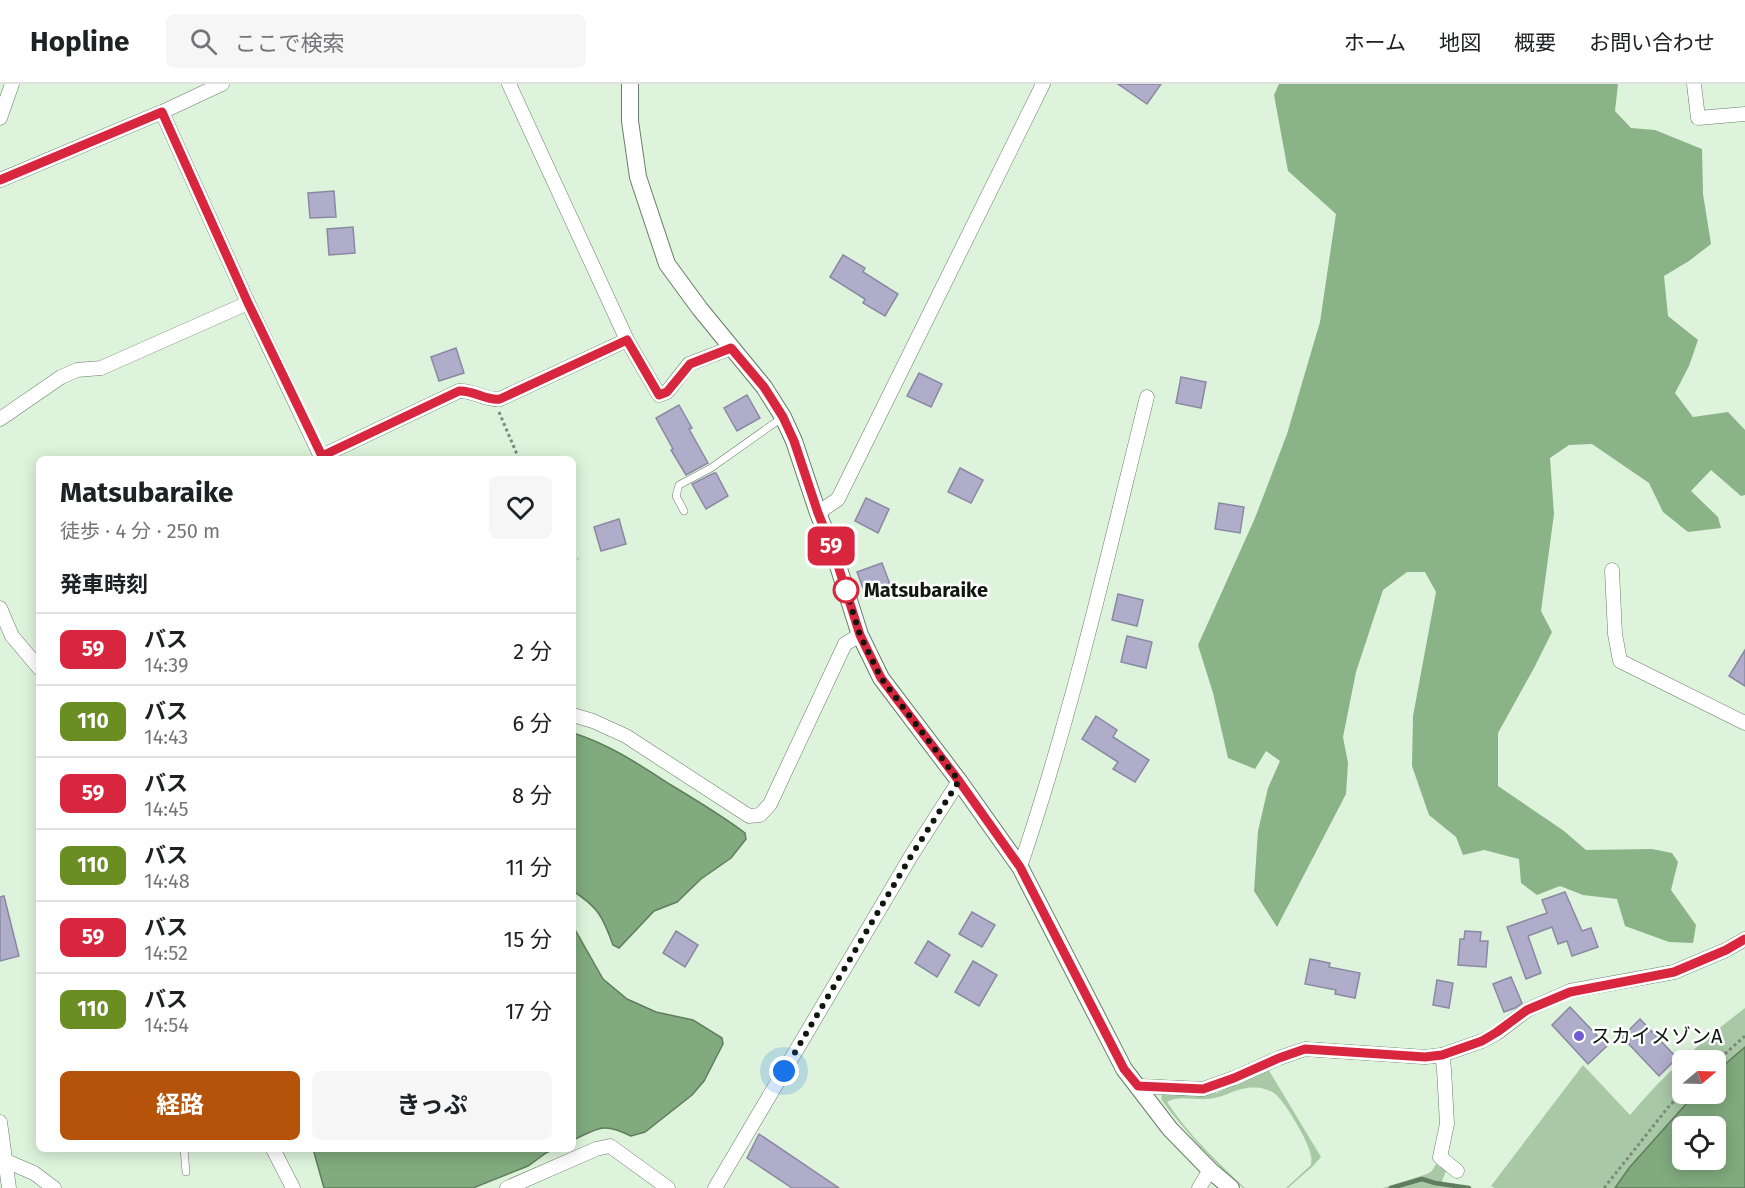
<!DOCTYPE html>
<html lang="ja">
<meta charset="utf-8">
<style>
:root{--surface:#fff;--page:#f6f6f6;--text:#202124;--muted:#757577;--line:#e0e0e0;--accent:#b45309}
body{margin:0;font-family:"Fira Sans","Noto Sans JP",sans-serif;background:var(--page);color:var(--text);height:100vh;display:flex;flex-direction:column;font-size:22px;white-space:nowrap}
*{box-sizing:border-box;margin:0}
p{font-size:20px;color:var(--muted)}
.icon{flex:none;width:33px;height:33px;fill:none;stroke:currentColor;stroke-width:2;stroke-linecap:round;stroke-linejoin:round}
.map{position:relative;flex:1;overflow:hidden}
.side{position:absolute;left:36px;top:372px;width:540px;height:696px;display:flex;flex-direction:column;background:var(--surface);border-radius:9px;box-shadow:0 3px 15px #0003}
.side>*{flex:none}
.badge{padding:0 12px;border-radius:9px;font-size:21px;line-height:39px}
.needle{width:39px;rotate:71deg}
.buttons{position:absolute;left:1672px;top:966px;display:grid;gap:12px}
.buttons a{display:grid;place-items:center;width:54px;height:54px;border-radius:9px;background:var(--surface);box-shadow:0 3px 15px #0003;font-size:30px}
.you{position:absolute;width:30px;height:30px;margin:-15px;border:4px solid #fff;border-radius:50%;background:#1a73e8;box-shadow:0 0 0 9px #1a73e833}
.map>.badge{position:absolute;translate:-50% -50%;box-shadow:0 0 0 3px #fff}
h2{padding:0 24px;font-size:22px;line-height:54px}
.round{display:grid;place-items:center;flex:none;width:63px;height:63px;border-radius:9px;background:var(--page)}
.head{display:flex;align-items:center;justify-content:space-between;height:102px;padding:0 24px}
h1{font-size:28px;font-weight:700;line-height:45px}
.button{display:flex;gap:12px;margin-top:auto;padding:12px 24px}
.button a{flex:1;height:69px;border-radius:9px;background:var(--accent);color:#fff;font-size:24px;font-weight:700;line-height:69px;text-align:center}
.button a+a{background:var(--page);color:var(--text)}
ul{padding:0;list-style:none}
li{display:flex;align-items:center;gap:18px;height:72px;padding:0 24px;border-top:2px solid var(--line)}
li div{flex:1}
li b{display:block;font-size:22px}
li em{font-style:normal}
li .badge{min-width:66px;font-weight:700;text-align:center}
header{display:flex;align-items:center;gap:36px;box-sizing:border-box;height:84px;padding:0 30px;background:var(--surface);border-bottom:2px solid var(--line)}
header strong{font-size:28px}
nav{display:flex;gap:33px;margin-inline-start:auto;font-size:21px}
.search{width:420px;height:54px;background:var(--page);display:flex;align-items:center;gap:15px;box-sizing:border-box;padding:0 21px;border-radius:9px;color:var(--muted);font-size:22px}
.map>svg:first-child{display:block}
</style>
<header>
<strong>Hopline</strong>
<div class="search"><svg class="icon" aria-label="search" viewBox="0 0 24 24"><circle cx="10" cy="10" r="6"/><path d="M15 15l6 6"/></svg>ここで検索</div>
<nav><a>ホーム</a><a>地図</a><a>概要</a><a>お問い合わせ</a></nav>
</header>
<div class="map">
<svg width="1745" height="1104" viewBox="0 0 1745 1104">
<rect width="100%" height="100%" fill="#def3dc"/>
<!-- green -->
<g fill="#a8c8a6">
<path d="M1745 924V963L1716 988V976H1683V1010H1695L1629 1084 1615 1104H1495L1491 1102 1583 981 1630 1031C1664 990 1703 956 1745 924Z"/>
<path d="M1268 985 1321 1073 1312 1083 1288 1104H1286L1311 1081C1311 1078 1312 1075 1311 1072 1309 1058 1285 1017 1274 1009 1271 1007 1265 1005 1261 1004 1237 1001 1227 1014 1207 1015 1195 1016 1177 1011 1167 1018 1188 1050 1217 1078 1245 1104H1243C1213 1077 1184 1047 1161 1015L1162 1010 1166 1008 1199 1011 1217 1009Z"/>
<polygon points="1436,1080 1446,1087 1441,1100 1452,1104 1383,1104 1427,1090 1432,1087"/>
</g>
<!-- forest -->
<polygon fill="#8ab387" points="1279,0 1618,0 1615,27 1631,44 1655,46 1702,65 1703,110 1711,160 1689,177 1664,192 1668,232 1698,256 1689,282 1675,309 1693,333 1728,328 1745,346 1745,411 1741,412 1711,386 1691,407 1718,433 1721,444 1688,448 1663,428 1649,399 1592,360 1569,361 1550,374 1554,430 1541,527 1552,548 1534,584 1498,649 1498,702 1564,747 1586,766 1652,765 1672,769 1678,778 1671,806 1696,841 1693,859 1669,858 1625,842 1617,815 1583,811 1560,802 1537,811 1521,799 1519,775 1484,766 1463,771 1456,753 1429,731 1412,682 1413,632 1436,508 1425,488 1407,488 1383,506 1356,588 1343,653 1348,679 1346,710 1277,843 1254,807 1258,747 1268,704 1280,677 1266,667 1255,685 1228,674 1213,609 1198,561 1255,434 1287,350 1320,238 1336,130 1288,87 1274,11"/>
<!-- water -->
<g fill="#81aa7e" stroke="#5f7e5d" stroke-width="1.5" fill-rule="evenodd">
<path d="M573 649C609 660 640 681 671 701 696 716 721 731 745 749L746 755 731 774 701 795 677 818 654 827 619 864 613 861C603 833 598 823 573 807Z"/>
<path d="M573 842 603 895 627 915 656 928 693 936 722 954 723 960 704 997 692 1011 645 1048 631 1052C603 1038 599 1044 573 1056Z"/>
<path d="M1745 963V1104H1615L1629 1084 1695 1010H1716V988ZM1716 1042V1076H1683V1042Z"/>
<polygon points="313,1065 554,1065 546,1069 528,1082 473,1104 324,1104"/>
</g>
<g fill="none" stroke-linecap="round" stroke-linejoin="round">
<!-- stream -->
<polyline stroke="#5f7e5d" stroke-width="4.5" points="1391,1104 1422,1095 1435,1099 1469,1104"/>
</g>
<!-- building -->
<g fill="#afadc9" stroke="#8a89a3" stroke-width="1.5">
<polygon points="1118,0 1161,0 1147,20"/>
<polygon points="334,107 336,133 310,134 308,109"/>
<polygon points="353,143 355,169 329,171 327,145"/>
<polygon points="843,171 865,184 863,188 898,210 885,232 863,219 865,215 830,193"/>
<polygon points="456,264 464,289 439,297 431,273"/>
<polygon points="919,289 942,300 931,323 907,312"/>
<polygon points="1181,293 1206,298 1201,324 1176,319"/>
<polygon points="747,311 760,334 737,347 724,324"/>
<polygon points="679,321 692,344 689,345 708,379 686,391 671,366 673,365 656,334"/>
<polygon points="960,384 983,396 971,419 948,408"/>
<polygon points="714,389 716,389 728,412 706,425 692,400"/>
<polygon points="866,414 889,425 878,449 855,437"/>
<polygon points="1219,419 1244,423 1240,449 1215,445"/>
<polygon points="619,435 626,460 601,467 594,443"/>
<polygon points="882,479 891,503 866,512 857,488"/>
<polygon points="1118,510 1143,516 1137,542 1112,536"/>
<polygon points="1127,552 1152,558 1146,584 1121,578"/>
<polygon points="1745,566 1745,602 1729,592"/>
<polygon points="1096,632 1117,646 1113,653 1149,676 1135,698 1113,685 1118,678 1082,655"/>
<polygon points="1565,808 1582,847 1591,844 1598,863 1572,872 1567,857 1558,860 1552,843 1528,852 1541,889 1526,895 1507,843 1547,829 1542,816"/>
<polygon points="4,812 19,872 0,877 0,813"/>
<polygon points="972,828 995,841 982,863 959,850"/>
<polygon points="676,847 698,861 685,883 663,869"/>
<polygon points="1465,847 1481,848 1480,857 1488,857 1486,883 1458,881 1460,855 1464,855"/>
<polygon points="928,857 950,871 937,893 915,879"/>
<polygon points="1310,875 1330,879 1329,883 1360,889 1355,914 1335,910 1336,906 1305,900"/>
<polygon points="973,877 997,891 979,922 955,908"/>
<polygon points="1511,893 1522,919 1515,924 1504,928 1493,900"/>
<polygon points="1437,896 1453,899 1449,924 1433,921"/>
<polygon points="1570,923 1607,962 1588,980 1552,941"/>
<polygon points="1640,935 1677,974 1659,992 1622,953"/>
<polygon points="759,1050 839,1104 792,1104 747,1074"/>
</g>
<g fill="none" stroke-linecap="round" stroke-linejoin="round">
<!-- service casing -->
<g stroke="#697c67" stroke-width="8">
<g id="service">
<polyline points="684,427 676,412 679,401 711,384 783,333"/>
<polyline points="184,1065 186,1088"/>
</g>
</g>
<!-- minor casing -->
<g stroke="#697c67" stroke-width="15">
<g id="minor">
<polyline points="509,0 627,256 659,311 667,308 689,280 731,264"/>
<polyline points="1694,0 1698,34 1745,30"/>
<polyline points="162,28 248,219 322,375"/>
<polyline points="0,34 12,0"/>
<polyline points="0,96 162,28 222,0"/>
<polyline points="0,335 61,293 77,286 101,284 248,219"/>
<path d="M322 372 459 307C474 306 486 317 500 315L627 256"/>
<polyline points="818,429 838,415 1043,0"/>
<polyline points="1612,486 1615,550 1620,577 1745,639"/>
<polyline points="0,524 12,552 39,584"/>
<polyline points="573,631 593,637 626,652 749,732 760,731 770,720 845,560 860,551"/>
<path d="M1020 783C1072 630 1108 470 1147 313"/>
<polyline points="1442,971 1444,985 1447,1040 1440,1073 1457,1087"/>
<polyline points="1138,1002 1203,1005 1234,994 1279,974 1305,965 1425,973 1442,971 1482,957 1497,949 1527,926 1570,907 1674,888 1726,866 1745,855"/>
<polyline points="0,1038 9,1104"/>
<polyline points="273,1065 293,1104"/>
<polyline points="6,1077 34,1089 54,1104"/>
<polyline points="507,1104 596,1065 610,1062 668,1104"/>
<polyline points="715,1104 911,772 959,697"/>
<polyline points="1199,1104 1210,1086"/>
</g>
</g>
<!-- tertiary casing -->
<g stroke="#697c67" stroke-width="18">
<polyline id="tertiary" points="630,0 630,37 638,93 667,180 700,225 764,303 783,333 794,357 818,429 834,469 860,551 881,594 959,697 1020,783 1124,985 1170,1045 1210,1086 1231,1104"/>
</g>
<!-- path -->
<g stroke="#7b8a7a" stroke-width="3" stroke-dasharray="3 3" stroke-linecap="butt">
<polyline points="499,328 519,375"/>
<polyline points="573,471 578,475"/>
<polyline points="1716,978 1745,952"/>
<polyline points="1604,1104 1670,1021 1683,1009"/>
</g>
<!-- service -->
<use href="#service" stroke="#fff" stroke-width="7"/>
<!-- minor -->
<use href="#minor" stroke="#fff" stroke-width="14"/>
<!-- tertiary -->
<use href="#tertiary" stroke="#fff" stroke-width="16"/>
</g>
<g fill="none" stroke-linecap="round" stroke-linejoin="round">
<!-- line casing -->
<g stroke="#fff" stroke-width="14">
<path id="line" d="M0 96 162 28 248 219 322 372 459 307C474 306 486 317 500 315L627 256 659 311 667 308 690 280 731 264 764 303 783 333 794 357 818 429 834 469 860 551 881 594 959 697 1020 783 1124 985 1138 1002 1203 1005 1234 994 1279 974 1305 965 1425 973 1442 971 1482 957 1497 948 1527 926 1570 908 1674 888 1726 866 1745 855"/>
</g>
<!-- line -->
<use href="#line" stroke="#d7263d" stroke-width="9"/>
<!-- walk -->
<polyline stroke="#0f170f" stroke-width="6" stroke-dasharray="0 10.8" points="784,987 911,772 959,697 881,594 860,551 846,506"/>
</g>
<!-- markers -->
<circle fill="#fff" stroke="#d7263d" stroke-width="3" cx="846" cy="506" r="12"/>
<circle fill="#725ad4" stroke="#fff" stroke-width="2" cx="1579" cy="952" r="6"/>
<g text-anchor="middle" stroke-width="5" stroke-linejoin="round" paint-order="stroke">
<!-- stop labels -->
<g font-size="20" font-weight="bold" fill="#0f170f" stroke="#fff" text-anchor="start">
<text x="864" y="513">Matsubaraike</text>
</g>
<!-- poi labels -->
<g font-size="20" fill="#0f170f" stroke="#fff" text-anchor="start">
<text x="1591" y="959">スカイメゾンA</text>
</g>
</g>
</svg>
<div class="buttons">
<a><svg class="needle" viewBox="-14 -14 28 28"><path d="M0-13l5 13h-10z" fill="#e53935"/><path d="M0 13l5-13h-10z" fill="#757577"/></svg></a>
<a><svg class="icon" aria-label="locate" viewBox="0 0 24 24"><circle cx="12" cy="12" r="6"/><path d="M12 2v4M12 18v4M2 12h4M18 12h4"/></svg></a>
</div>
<div class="you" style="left:784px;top:987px"></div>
<b class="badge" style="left:831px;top:462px;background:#d7263d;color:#fff">59</b>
<section class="side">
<div class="head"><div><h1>Matsubaraike</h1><p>徒歩 · 4 分 · 250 m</p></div><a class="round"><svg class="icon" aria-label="heart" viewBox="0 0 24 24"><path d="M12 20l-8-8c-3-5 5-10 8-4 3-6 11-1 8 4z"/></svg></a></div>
<h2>発車時刻</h2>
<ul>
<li><span class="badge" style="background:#d7263d;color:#fff">59</span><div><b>バス</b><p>14:39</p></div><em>2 分</em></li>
<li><span class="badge" style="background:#6b8e23;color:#fff">110</span><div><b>バス</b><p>14:43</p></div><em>6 分</em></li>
<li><span class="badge" style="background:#d7263d;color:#fff">59</span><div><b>バス</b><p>14:45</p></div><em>8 分</em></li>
<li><span class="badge" style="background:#6b8e23;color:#fff">110</span><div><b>バス</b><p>14:48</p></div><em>11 分</em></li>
<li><span class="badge" style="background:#d7263d;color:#fff">59</span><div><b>バス</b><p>14:52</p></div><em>15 分</em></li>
<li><span class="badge" style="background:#6b8e23;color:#fff">110</span><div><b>バス</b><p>14:54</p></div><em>17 分</em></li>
</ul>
<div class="button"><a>経路</a><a>きっぷ</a></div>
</section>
</div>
